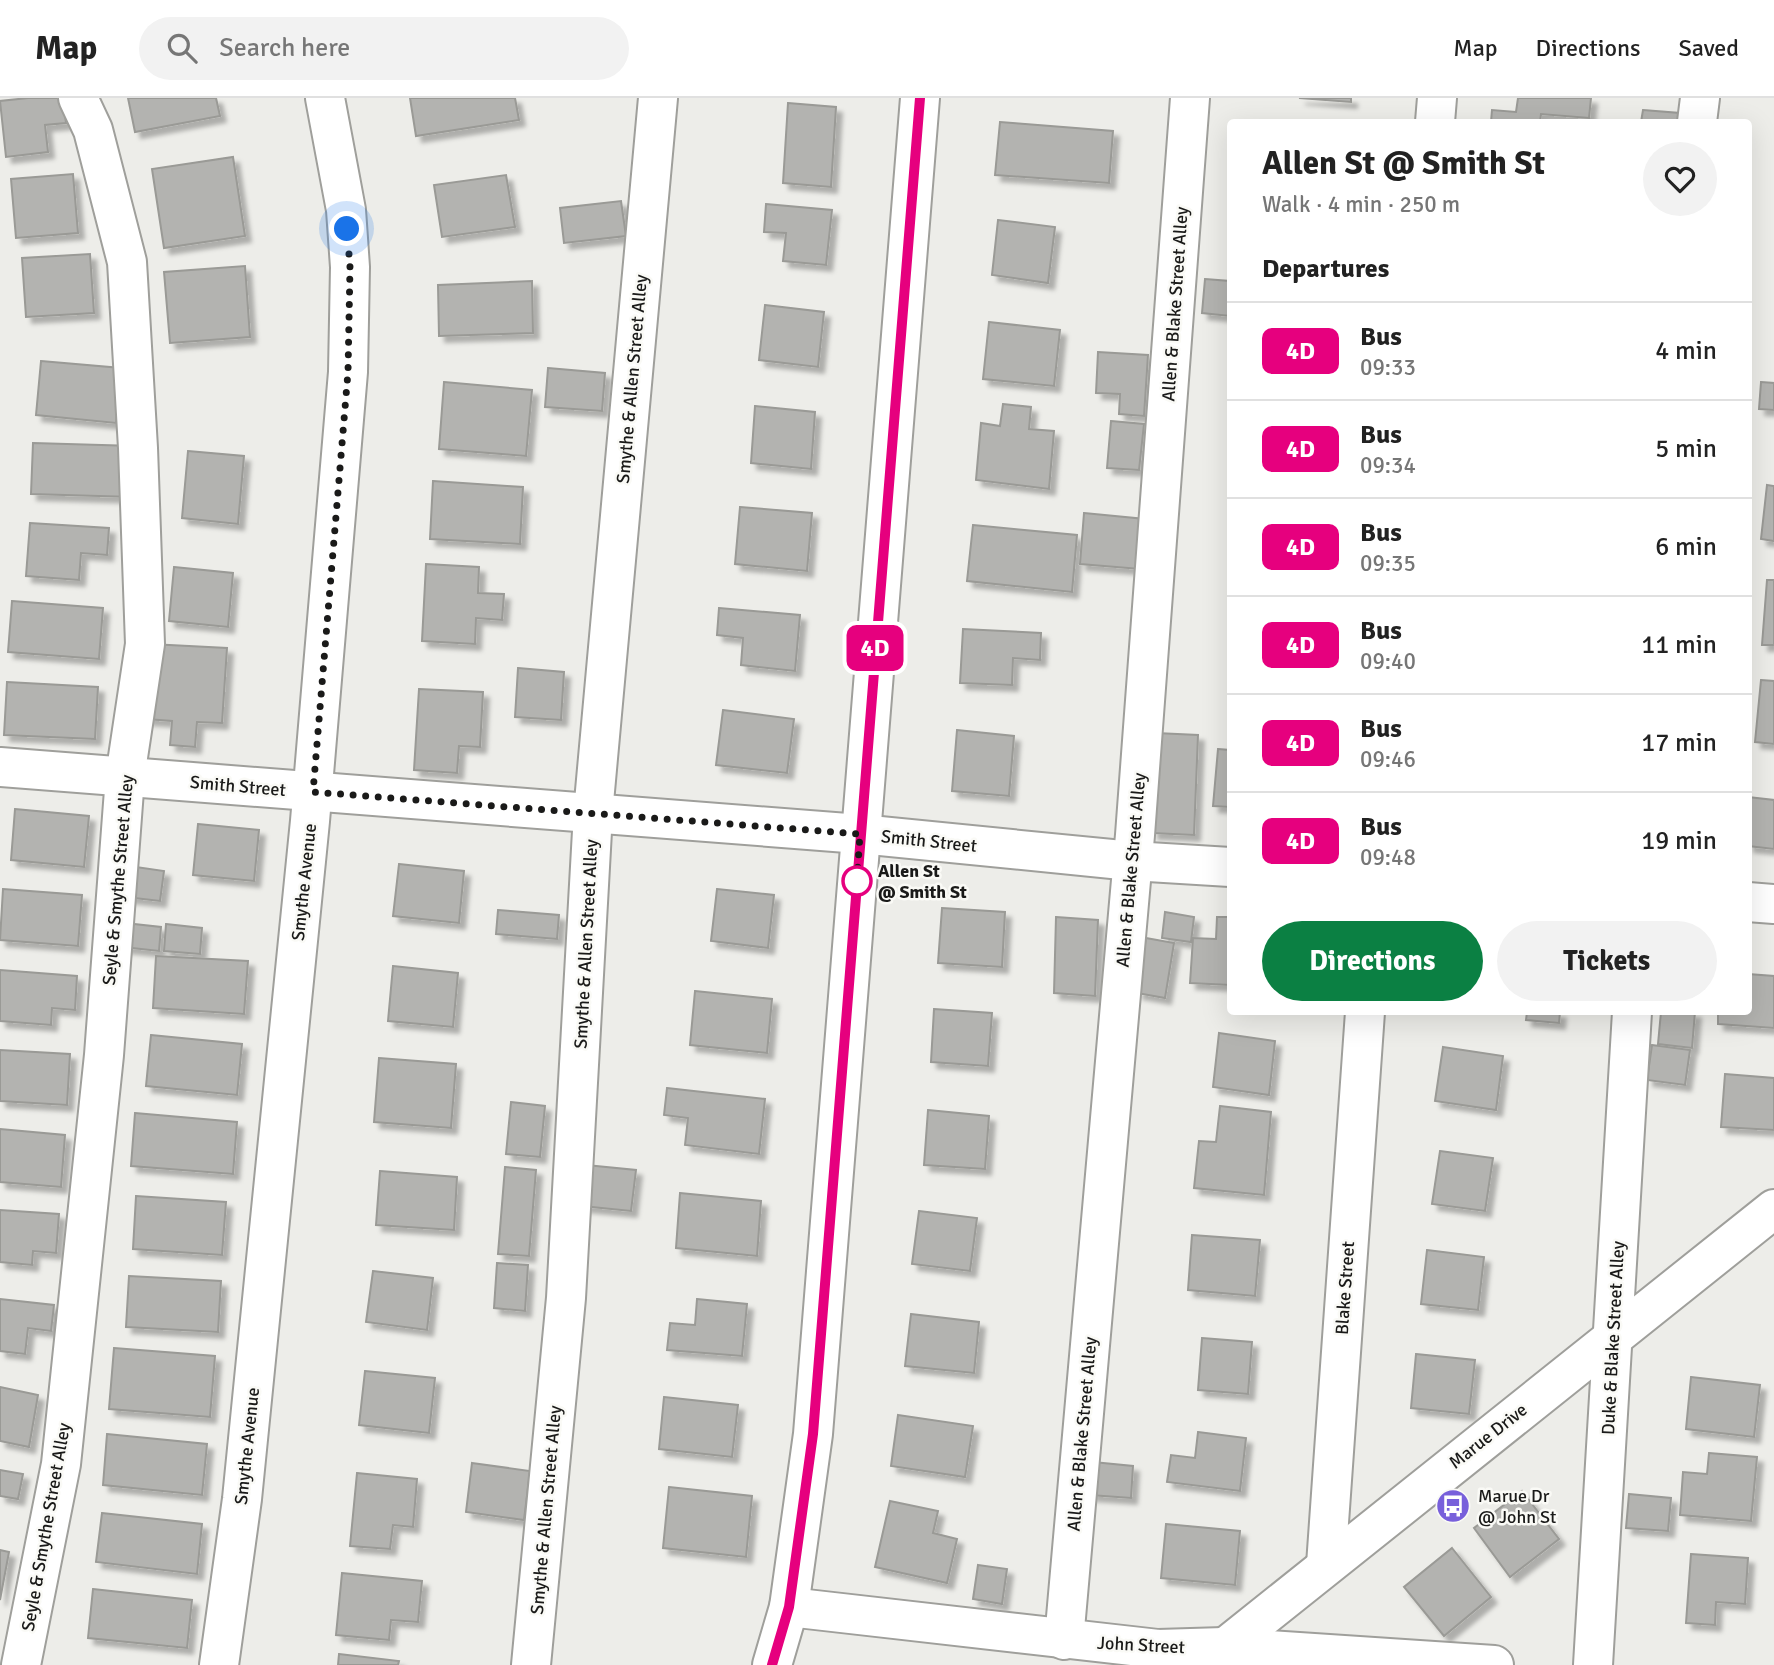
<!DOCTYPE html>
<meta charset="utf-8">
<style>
:root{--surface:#fff;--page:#f2f2f2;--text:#222;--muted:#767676;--line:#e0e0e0;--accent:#0b8043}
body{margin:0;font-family:Signika,sans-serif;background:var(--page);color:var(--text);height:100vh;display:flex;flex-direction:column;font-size:26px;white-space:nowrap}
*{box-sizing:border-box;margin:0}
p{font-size:23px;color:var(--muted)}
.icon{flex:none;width:38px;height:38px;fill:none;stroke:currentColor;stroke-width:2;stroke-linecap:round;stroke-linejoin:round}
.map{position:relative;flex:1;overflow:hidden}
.side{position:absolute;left:1227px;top:21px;width:525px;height:896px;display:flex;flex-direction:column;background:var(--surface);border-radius:7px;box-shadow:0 7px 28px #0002}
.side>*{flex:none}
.badge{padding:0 14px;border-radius:10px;font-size:24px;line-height:46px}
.you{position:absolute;width:35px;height:35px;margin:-18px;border:5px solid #fff;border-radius:50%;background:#1a73e8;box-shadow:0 0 0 10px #1a73e833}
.map>.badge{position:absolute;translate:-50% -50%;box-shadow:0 0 0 4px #fff}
h2{padding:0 35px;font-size:26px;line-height:63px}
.round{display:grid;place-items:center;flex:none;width:74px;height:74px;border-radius:37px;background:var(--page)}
.head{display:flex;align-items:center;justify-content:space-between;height:119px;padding:0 35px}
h1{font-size:33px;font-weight:700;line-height:52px}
.primary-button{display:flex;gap:14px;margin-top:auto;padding:14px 35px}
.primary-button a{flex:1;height:80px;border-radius:42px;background:var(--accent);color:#fff;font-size:28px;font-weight:700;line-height:80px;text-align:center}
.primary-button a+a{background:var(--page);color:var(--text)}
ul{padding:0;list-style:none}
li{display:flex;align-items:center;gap:21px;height:98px;padding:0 35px;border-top:2px solid var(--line)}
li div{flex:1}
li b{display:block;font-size:26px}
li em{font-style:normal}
li .badge{min-width:77px;font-weight:700;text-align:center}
header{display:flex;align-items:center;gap:42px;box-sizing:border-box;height:98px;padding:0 35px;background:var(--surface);border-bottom:2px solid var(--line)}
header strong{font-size:33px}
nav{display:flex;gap:38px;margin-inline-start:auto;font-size:24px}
.search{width:490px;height:63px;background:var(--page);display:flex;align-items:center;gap:18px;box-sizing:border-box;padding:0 24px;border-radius:38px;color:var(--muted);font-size:26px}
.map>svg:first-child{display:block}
</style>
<header>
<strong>Map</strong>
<div class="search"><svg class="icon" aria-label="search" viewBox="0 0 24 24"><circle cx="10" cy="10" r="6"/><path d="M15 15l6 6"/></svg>Search here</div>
<nav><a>Map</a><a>Directions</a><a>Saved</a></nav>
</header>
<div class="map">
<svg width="1774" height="1567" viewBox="0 0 1774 1567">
<defs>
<filter id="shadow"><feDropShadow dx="6" dy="6" stdDeviation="2" flood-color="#0004"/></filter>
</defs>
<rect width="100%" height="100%" fill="#edede9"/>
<!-- building -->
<g fill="#b3b3b0" stroke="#9a9a96" stroke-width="2" filter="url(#shadow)">
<polygon points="28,0 63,0 66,25 45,27 48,54 6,59 0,3"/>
<polygon points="128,0 216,0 220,18 135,34"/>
<polygon points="410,0 515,0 519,22 416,38"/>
<polygon points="1299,0 1351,0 1351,4"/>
<polygon points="1518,0 1591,0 1589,20 1541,16 1540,24 1491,24 1492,12 1516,14"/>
<polygon points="788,5 836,9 831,89 783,85"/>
<polygon points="1643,12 1680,15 1679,24 1641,24"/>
<polygon points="1000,24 1113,33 1109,85 995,77"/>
<polygon points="233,59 245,138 164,150 152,71"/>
<polygon points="73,76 78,135 16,140 11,81"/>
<polygon points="506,77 515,129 442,139 434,87"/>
<polygon points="621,103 626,138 564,145 560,110"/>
<polygon points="766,106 832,112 826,167 783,163 786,135 764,134"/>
<polygon points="998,122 1055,129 1048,185 992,177"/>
<polygon points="90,156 94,215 26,219 22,160"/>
<polygon points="245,168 250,239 170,245 164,174"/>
<polygon points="1205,181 1230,183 1230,218 1202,215"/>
<polygon points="532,183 533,235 439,238 438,187"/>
<polygon points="765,207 824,214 818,269 759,262"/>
<polygon points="989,224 1060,232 1054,288 983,281"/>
<polygon points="1098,254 1148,257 1144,318 1119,316 1120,296 1096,295"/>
<polygon points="41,263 121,270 116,325 36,317"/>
<polygon points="548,270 605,275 602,313 545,309"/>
<polygon points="444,284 532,292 526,358 439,351"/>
<polygon points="1761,284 1774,285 1774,312 1759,311"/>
<polygon points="1003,306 1031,309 1029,331 1054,333 1049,391 976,382 981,325 1000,328"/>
<polygon points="755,308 815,314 811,371 751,365"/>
<polygon points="1111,323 1144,326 1139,372 1107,370"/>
<polygon points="33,345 135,348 133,399 31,396"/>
<polygon points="188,353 244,358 238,426 182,420"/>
<polygon points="433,383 523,389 520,446 430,441"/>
<polygon points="1767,387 1774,388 1774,443 1761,441"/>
<polygon points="740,409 812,415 807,473 735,466"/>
<polygon points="1084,415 1145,421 1140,471 1080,466"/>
<polygon points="30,425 109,430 107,457 81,455 79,482 26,478"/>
<polygon points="973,427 1077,437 1072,494 967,483"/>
<polygon points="426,466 479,469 478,495 504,496 502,522 476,520 475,546 422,543"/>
<polygon points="174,469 233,475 228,529 169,523"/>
<polygon points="1767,482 1774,482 1774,547 1762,547"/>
<polygon points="12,503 103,510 99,561 8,554"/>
<polygon points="719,510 800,517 795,573 741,567 743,540 717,537"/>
<polygon points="963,531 1041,535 1040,562 1013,560 1012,587 960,585"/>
<polygon points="150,546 227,550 222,625 197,624 195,649 170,647 172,623 146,621"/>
<polygon points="518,570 564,574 561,622 515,619"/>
<polygon points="1761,582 1774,583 1774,646 1755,644"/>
<polygon points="7,584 98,589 95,641 4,637"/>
<polygon points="419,591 483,594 480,649 459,648 457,675 414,672"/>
<polygon points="723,612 794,621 787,675 716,667"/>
<polygon points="957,632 1014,638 1009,698 952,693"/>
<polygon points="1156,635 1198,637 1194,737 1152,735"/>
<polygon points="1218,651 1230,652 1230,709 1213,708"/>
<polygon points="1748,699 1774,702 1774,751 1748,748"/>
<polygon points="15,711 89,718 84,769 11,762"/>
<polygon points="198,726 259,732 254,783 193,777"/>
<polygon points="399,766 464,773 459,825 393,818"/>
<polygon points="129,768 164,773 160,803 126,799"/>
<polygon points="3,791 82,797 78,848 0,842"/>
<polygon points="717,791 774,797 768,850 711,843"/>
<polygon points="942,810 1005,814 1002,869 938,865"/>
<polygon points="498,812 559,817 557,841 496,836"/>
<polygon points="1165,814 1194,819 1191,844 1162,840"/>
<polygon points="1056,819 1098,822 1095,898 1054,895"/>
<polygon points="1217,819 1230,819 1230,887 1190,885 1193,840 1216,841"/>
<polygon points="125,825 161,829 159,853 123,849"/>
<polygon points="166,826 202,830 200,856 164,853"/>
<polygon points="1146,840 1174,845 1165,900 1137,895"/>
<polygon points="156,858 248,863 244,916 153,910"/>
<polygon points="393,868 458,875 453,929 388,923"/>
<polygon points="0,872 77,878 75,912 52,910 51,927 0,923"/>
<polygon points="1748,876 1774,878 1774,930 1718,926 1718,914 1748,914"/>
<polygon points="695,893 772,901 767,955 690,947"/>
<polygon points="934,911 992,915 988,968 931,964"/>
<polygon points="1527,914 1560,914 1559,925 1526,922"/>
<polygon points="1661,914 1695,914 1692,950 1658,946"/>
<polygon points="1219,935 1275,943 1269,997 1213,989"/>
<polygon points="151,937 242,946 237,997 146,988"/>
<polygon points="1652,947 1690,952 1685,987 1647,982"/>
<polygon points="1443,949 1503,958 1496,1012 1435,1003"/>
<polygon points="0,952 70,956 67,1007 0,1003"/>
<polygon points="379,960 456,966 451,1030 374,1024"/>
<polygon points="1725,976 1774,980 1774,1032 1721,1029"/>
<polygon points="667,990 765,1001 759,1056 685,1047 688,1020 664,1017"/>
<polygon points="511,1004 545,1008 540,1059 506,1056"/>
<polygon points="1220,1008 1271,1014 1264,1097 1194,1090 1199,1043 1216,1044"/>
<polygon points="928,1012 989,1018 985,1071 924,1067"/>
<polygon points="135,1015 237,1024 233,1076 131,1068"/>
<polygon points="0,1031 65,1037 61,1089 0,1084"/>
<polygon points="1440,1053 1493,1060 1485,1113 1432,1106"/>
<polygon points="586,1067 636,1072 631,1113 582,1108"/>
<polygon points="505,1069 536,1072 529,1158 498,1156"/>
<polygon points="380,1073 457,1079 454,1132 376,1127"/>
<polygon points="680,1095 761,1103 757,1158 676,1150"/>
<polygon points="136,1098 226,1104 222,1157 133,1151"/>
<polygon points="0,1112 59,1116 56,1155 33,1153 32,1167 0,1164"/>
<polygon points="919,1113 977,1120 970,1173 912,1166"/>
<polygon points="1192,1137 1260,1142 1255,1198 1188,1192"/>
<polygon points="1427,1152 1484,1159 1478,1212 1421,1206"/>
<polygon points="497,1165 528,1167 525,1213 494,1210"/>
<polygon points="373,1173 433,1180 427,1232 366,1224"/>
<polygon points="129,1178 221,1183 218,1234 126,1229"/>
<polygon points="0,1201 54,1207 51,1233 28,1230 25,1256 0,1253"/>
<polygon points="697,1201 747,1206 742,1258 667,1252 670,1225 695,1227"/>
<polygon points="911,1216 979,1224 974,1275 905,1268"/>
<polygon points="1202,1240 1252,1244 1248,1296 1198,1292"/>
<polygon points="114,1250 215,1258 210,1319 109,1311"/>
<polygon points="1416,1256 1475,1262 1469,1316 1411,1310"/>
<polygon points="365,1273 435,1280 429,1335 359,1327"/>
<polygon points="1691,1279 1760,1287 1754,1339 1686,1331"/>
<polygon points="0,1289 38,1297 29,1349 0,1343"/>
<polygon points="664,1299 738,1307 732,1359 659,1351"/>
<polygon points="898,1317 973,1328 965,1379 891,1368"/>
<polygon points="1198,1334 1246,1340 1240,1393 1167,1384 1171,1357 1195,1360"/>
<polygon points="107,1336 207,1346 202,1397 103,1387"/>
<polygon points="1709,1355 1757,1359 1751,1423 1680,1417 1683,1374 1707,1376"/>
<polygon points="1093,1364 1133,1368 1131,1400 1090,1397"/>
<polygon points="472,1365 530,1373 524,1422 466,1414"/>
<polygon points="0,1372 23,1376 18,1401 0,1398"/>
<polygon points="357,1375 417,1381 413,1429 393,1427 390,1451 350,1448"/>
<polygon points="669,1389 752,1398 746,1459 663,1450"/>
<polygon points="1522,1393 1559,1441 1510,1479 1474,1430"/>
<polygon points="1629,1396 1671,1400 1668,1433 1626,1430"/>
<polygon points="890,1403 938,1413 933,1435 957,1441 947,1485 875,1469"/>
<polygon points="102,1415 202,1426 197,1476 96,1464"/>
<polygon points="1166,1426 1240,1433 1235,1487 1161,1480"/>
<polygon points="1452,1450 1491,1499 1444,1538 1404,1489"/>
<polygon points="0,1452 9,1454 0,1502"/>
<polygon points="1691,1456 1748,1460 1745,1506 1716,1504 1715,1527 1686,1525"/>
<polygon points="978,1467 1007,1471 1002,1506 973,1501"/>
<polygon points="342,1475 422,1483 418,1524 391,1522 389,1542 336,1537"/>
<polygon points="93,1491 192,1502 187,1550 88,1540"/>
<polygon points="339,1556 399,1563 398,1567 338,1567"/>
</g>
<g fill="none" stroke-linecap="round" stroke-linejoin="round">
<!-- minor casing -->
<g stroke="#9f9f9b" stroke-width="42">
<g id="minor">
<polyline points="1435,24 1437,0"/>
<polyline points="1697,24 1700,0"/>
<polyline points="0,669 860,736 1132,763 1230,769"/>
<polyline points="1748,804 1774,806"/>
<polyline points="1326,1467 1365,914"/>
<polyline points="789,1509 1158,1551 1224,1549 1494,1567"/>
<polyline points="1064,1542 1135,737 1190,0"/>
<polyline points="21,1567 61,1366 104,957 125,679 145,546 138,350 127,164 93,32 78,0"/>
<polyline points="219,1567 242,1401 310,723 348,274 350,169 346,112 325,0"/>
<polyline points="531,1567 566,1200 593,715 658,0"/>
<polyline points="772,1567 789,1509 813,1336 920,0"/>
<polyline points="1203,1567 1774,1111"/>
<polyline points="1593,1567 1632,914"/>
</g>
</g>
<!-- minor -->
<use href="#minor" stroke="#fff" stroke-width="38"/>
</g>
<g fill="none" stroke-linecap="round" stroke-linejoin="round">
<!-- line casing -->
<g stroke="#fff" stroke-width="16">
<polyline id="line" points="772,1567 789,1509 813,1336 920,0"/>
</g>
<!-- line -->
<use href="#line" stroke="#e6007e" stroke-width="10"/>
<!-- walk -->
<polyline stroke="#1a1a19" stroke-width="7" stroke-dasharray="0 12.6" points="347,131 350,169 348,274 313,694 860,736 856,796 857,783"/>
</g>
<!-- icons -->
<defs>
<g id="bus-disc" transform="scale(1.75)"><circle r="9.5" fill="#7860db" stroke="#fafaf6"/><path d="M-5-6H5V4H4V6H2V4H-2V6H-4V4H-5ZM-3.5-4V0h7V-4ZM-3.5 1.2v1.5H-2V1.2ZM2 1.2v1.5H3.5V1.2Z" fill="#fff"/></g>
</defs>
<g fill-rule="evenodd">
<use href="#bus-disc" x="1453" y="1408"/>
</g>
<!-- markers -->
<circle fill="#fff" stroke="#e6007e" stroke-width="3.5" cx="857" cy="783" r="14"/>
<g text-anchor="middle" stroke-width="5" stroke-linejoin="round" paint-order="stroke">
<!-- street labels -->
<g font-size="18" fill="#1a1a19" stroke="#fafaf6">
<text transform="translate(1175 206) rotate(-86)" y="6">Allen &amp; Blake Street Alley</text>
<text transform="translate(632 281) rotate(-85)" y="6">Smythe &amp; Allen Street Alley</text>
<text transform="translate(238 688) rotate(5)" y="6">Smith Street</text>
<text transform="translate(929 743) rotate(6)" y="6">Smith Street</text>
<text transform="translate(1131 772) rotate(-85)" y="6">Allen &amp; Blake Street Alley</text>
<text transform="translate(118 782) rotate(-85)" y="6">Seyle &amp; Smythe Street Alley</text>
<text transform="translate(304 784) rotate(-84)" y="6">Smythe Avenue</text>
<text transform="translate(586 846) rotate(-87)" y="6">Smythe &amp; Allen Street Alley</text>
<text transform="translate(1345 1190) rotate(-86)" y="6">Blake Street</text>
<text transform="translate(1613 1240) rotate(-87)" y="6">Duke &amp; Blake Street Alley</text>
<text transform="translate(1082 1336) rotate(-85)" y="6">Allen &amp; Blake Street Alley</text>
<text transform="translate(1488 1338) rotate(-38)" y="6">Marue Drive</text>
<text transform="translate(247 1348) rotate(-84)" y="6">Smythe Avenue</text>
<text transform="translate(546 1412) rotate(-85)" y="6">Smythe &amp; Allen Street Alley</text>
<text transform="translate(46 1429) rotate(-80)" y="6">Seyle &amp; Smythe Street Alley</text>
<text transform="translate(1141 1547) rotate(3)" y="6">John Street</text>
</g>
<!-- stop labels -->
<g font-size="18" font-weight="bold" fill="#1a1a19" stroke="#fafaf6" text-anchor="start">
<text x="878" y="779">Allen St<tspan x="878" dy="21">@ Smith St</tspan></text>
</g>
<!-- poi labels -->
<g font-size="18" fill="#1a1a19" stroke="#fafaf6" text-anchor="start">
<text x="1478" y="1404">Marue Dr<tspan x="1478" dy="21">@ John St</tspan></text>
</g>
</g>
</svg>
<div class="you" style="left:347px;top:131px"></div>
<b class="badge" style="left:875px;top:550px;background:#e6007e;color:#fff">4D</b>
<section class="side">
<div class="head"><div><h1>Allen St @ Smith St</h1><p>Walk · 4 min · 250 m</p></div><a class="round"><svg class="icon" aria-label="heart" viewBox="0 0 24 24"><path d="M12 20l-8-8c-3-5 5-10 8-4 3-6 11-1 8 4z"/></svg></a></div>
<h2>Departures</h2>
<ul>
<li><span class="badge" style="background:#e6007e;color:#fff">4D</span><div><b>Bus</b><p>09:33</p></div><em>4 min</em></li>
<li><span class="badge" style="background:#e6007e;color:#fff">4D</span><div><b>Bus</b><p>09:34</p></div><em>5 min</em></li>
<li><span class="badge" style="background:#e6007e;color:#fff">4D</span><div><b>Bus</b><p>09:35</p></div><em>6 min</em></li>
<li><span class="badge" style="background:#e6007e;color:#fff">4D</span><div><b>Bus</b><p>09:40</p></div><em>11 min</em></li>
<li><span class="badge" style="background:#e6007e;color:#fff">4D</span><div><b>Bus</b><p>09:46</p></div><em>17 min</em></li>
<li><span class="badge" style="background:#e6007e;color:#fff">4D</span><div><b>Bus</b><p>09:48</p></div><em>19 min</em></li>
</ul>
<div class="primary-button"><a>Directions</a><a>Tickets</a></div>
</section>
</div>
